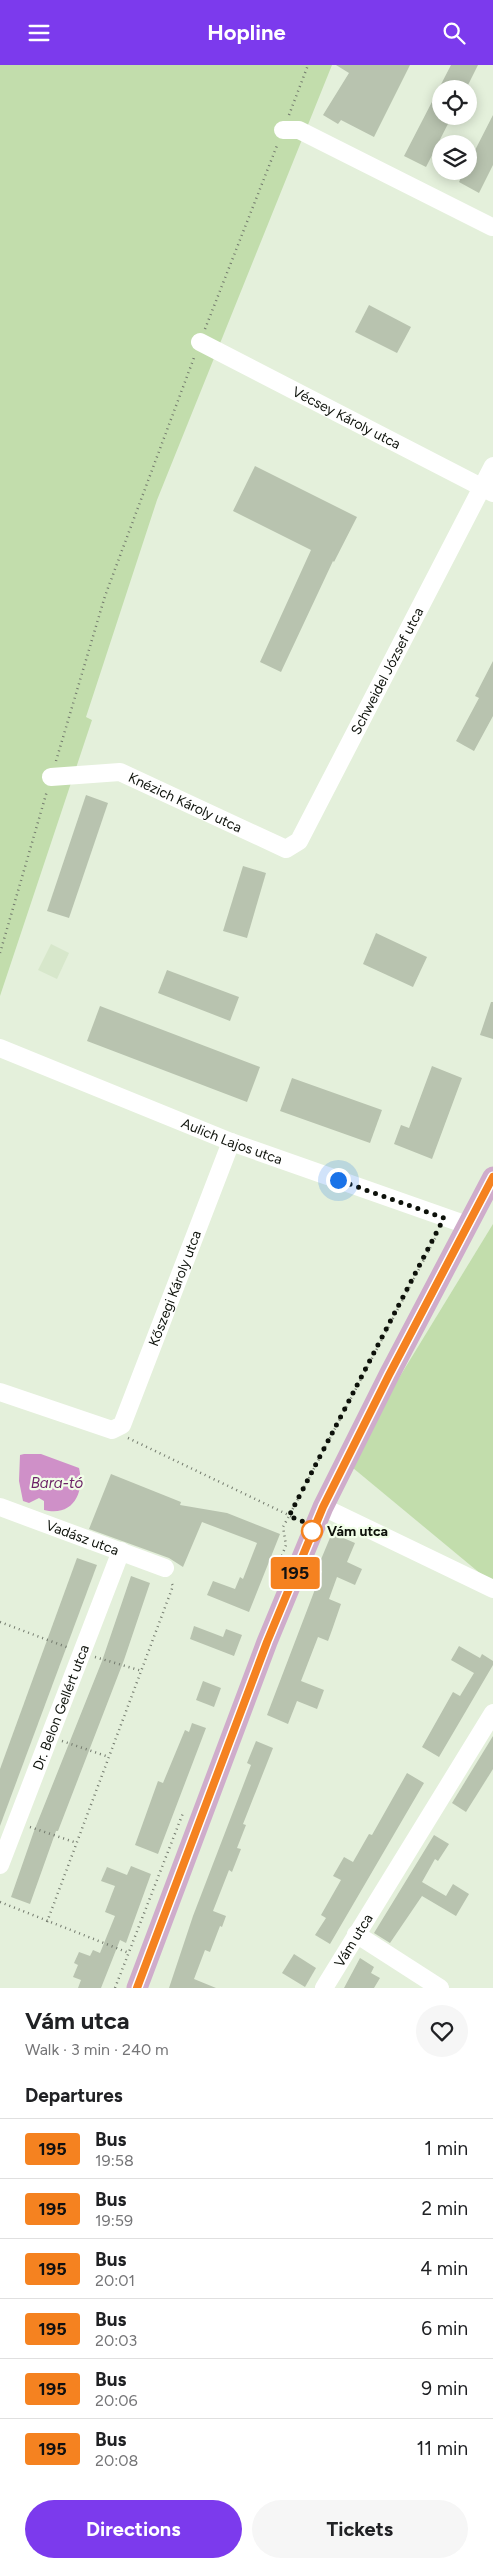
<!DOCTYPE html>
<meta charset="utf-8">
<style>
:root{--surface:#fff;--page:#f6f6f6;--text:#202124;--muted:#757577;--line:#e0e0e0;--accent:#7c3aed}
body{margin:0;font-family:Figtree,sans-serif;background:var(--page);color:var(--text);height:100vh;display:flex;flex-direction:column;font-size:19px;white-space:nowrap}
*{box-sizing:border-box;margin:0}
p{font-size:16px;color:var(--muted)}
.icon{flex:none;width:28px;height:28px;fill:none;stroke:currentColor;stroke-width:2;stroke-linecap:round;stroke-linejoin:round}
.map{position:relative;height:1923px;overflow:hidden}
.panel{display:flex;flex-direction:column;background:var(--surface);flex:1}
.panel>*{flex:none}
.badge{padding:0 10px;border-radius:4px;font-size:18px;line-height:32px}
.controls{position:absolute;left:432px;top:15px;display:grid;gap:10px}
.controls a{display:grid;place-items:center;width:45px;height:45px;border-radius:50%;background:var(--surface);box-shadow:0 2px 12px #0003;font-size:25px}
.you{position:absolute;width:25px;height:25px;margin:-12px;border:4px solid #fff;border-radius:50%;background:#1a73e8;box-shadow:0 0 0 8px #1a73e833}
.map>.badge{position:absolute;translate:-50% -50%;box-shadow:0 0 0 2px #fff}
h2{padding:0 25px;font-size:19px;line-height:45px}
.round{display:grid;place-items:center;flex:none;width:52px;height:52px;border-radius:26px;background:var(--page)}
.headline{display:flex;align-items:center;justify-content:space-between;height:85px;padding:0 25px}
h1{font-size:24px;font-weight:700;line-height:38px}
.cta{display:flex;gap:10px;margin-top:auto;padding:10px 25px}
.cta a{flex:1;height:58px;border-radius:30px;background:var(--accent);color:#fff;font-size:20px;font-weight:700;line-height:58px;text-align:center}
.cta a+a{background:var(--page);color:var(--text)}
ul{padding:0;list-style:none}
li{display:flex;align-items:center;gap:15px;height:60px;padding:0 25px;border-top:1px solid var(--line)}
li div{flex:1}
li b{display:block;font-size:19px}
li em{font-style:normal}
li .badge{min-width:55px;font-weight:700;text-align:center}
header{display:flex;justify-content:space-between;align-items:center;height:65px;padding:0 25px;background:var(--accent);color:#fff;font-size:22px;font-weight:700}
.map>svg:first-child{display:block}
</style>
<header><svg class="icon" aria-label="menu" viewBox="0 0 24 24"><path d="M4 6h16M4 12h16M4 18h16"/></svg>Hopline<svg class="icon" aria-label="search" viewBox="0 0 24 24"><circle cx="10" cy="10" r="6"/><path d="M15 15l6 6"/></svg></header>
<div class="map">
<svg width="493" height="1923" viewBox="0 0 493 1923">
<rect width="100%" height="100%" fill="#e4f0db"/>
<!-- built -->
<polygon fill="#d7e7cb" points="51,879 69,888 57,914 38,905"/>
<!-- green -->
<g fill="#c2ddac">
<polygon points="0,0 332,0 157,435 86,652 92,655 0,931"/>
<polygon points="493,1159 493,1519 347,1398"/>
</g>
<!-- water -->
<path fill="#cf90c8" d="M24 1389H41L79 1403C85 1428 73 1452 44 1445V1436L39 1433 29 1438 23 1436 19 1416 20 1390Z"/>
<!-- building -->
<g fill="#b8c3af">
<polygon points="336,0 410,0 374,72 341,55 338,59 323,50 349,8"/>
<polygon points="451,0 478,0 466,24 441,24 441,51 452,51 426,102 404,91"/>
<polygon points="493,50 493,100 479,128 459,117 464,106 469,106 469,97"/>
<polygon points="369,240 411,262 397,288 355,267"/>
<polygon points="255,401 357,452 334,497 333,496 281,607 260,597 311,485 233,446"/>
<polygon points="493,596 493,651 474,686 456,676 479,633 475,631"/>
<polygon points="86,730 108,738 69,853 47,846"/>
<polygon points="243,801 266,808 247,873 223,866"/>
<polygon points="376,868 427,892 413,922 363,899"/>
<polygon points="167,905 239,932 230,956 158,928"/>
<polygon points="491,937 493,937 493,974 480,970"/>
<polygon points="100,941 260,1002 247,1037 87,976"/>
<polygon points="432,1001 462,1013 432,1094 394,1079 401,1060 409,1063"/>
<polygon points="292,1013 382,1045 370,1078 280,1046"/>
<polygon points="111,1409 181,1437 180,1440 227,1448 280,1469 249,1547 207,1530 213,1516 235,1524 240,1512 243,1514 257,1478 202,1457 183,1502 169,1493 89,1464"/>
<polygon points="332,1468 355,1478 347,1497 362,1504 355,1520 337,1512 329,1534 341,1539 332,1565 328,1576 318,1572 301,1616 324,1625 317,1644 297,1636 288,1659 267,1650 322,1506 317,1504"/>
<polygon points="77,1493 97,1500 0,1761 0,1704"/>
<polygon points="131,1511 150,1518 124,1595 58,1766 56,1766 30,1839 11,1832 34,1766 102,1596"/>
<polygon points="194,1561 223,1572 226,1564 242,1570 234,1591 190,1574"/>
<polygon points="459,1581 480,1593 482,1589 493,1596 493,1600 439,1692 422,1682 453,1627 460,1631 474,1608 451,1595"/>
<polygon points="203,1616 221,1623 214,1642 196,1635"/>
<polygon points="192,1658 206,1663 158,1789 135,1780 158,1716 163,1718 185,1665 189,1667"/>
<polygon points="493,1671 493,1704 466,1747 452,1738"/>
<polygon points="256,1676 273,1683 243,1759 246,1760 237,1783 241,1784 232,1807 229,1805 213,1846 226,1851 222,1862 220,1861 210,1887 205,1885 194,1914 216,1923 169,1923 193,1851 251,1700 247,1698"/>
<polygon points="407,1708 424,1718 330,1879 315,1870 326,1853 321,1850 341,1815 333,1811 344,1792 353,1797 369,1769 372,1770"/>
<polygon points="434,1770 449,1779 438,1796 435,1794 422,1817 446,1831 453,1819 469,1829 456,1851 422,1831 390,1878 374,1868"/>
<polygon points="131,1801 151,1809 126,1878 120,1875 101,1923 78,1923 81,1915 73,1912 78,1900 74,1898 79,1887 90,1891 93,1885 100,1888 115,1851 105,1847 115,1821 101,1816 107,1802 127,1810"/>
<polygon points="294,1889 316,1903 305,1922 282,1908"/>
<polygon points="360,1893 374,1902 371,1908 380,1913 374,1923 344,1923"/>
</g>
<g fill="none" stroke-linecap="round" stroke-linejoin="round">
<!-- path -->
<g stroke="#737a6d" stroke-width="2.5" stroke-dasharray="1 4" stroke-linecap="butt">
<polyline points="289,50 308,0"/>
<polyline points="205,264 278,78"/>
<polyline points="56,696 105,531 195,290"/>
<polyline points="0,888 47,726"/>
<polyline points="128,1373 299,1455"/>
<polyline points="273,1514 286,1480 283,1462 289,1451 439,1166"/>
<polyline points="0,1557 69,1583"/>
<polyline points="95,1592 142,1606"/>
<polyline points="62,1676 109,1692"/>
<polyline points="30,1762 77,1778"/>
<polyline points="0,1837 129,1888"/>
<polyline points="47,1857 173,1521 171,1517"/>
<polyline points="115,1923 183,1748"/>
</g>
<!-- minor -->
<g stroke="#fff" stroke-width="18">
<polyline points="283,65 299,65 492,162"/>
<path id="s1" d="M200 277 493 428"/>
<path id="s2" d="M51 712 120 707 286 784 299 776 493 401"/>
<path id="s3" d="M0 983 231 1077 467 1160"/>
<path id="s4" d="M0 1327 112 1365 122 1360 231 1077"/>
<path id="s5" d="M0 1442 165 1503"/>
<polyline points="323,1442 493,1524"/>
<path id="s6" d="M0 1800 121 1486"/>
<polyline points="356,1869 440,1923"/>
<path id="s7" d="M324 1923 493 1648"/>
</g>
<!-- major -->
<polyline stroke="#cfaccb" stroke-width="21" points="137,1923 267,1577 323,1442 389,1310 493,1112"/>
</g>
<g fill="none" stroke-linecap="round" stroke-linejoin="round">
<!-- line casing -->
<g stroke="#fff" stroke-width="11">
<polyline id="line" points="137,1923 267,1577 323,1442 389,1310 493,1112"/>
</g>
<!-- line -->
<use href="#line" stroke="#f58220" stroke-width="8"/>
<!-- walk -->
<polyline stroke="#0d110a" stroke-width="5" stroke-dasharray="0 9" points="312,1466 314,1461 289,1451 444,1153 338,1115"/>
</g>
<!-- markers -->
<circle fill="#fff" stroke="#f58220" stroke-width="2.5" cx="312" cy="1466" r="10"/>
<g text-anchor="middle" stroke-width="4.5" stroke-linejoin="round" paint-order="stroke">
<!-- street labels -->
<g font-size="14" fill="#0d110a" stroke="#f1fee8">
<text dy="5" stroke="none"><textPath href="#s1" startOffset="165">Vécsey Károly utca</textPath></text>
<text dy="5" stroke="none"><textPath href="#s2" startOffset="459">Schweidel József utca</textPath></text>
<text dy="5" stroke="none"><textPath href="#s2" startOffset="141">Knézich Károly utca</textPath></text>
<text dy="5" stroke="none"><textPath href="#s3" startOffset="250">Aulich Lajos utca</textPath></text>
<text dy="5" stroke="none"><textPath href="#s4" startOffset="276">Kőszegi Károly utca</textPath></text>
<text dy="5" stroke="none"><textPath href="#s5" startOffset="88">Vadász utca</textPath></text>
<text dy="5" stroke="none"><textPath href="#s6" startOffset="169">Dr. Belon Gellért utca</textPath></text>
<text dy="5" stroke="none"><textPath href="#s7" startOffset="56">Vám utca</textPath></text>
</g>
<!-- stop labels -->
<g font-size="14" font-weight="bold" fill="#0d110a" stroke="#f1fee8" text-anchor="start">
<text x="327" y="1471">Vám utca</text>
</g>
<!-- water labels -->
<g font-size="15" font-style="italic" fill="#6c2267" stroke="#f1fee8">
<text x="57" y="1423">Bara-tó</text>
</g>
</g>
</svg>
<div class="controls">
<a><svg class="icon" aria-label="locate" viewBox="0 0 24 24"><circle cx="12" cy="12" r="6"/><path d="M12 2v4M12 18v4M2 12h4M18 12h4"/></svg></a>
<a><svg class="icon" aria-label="layers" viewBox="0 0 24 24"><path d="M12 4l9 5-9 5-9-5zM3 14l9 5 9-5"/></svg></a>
</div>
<div class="you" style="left:338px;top:1115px"></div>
<b class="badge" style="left:295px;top:1508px;background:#f58220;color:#111">195</b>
</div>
<section class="panel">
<div class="headline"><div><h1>Vám utca</h1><p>Walk · 3 min · 240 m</p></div><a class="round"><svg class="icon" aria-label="heart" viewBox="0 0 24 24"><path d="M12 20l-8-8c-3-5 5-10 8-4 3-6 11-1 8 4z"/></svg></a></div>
<h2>Departures</h2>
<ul>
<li><span class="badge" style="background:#f58220;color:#111">195</span><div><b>Bus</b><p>19:58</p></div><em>1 min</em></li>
<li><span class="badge" style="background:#f58220;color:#111">195</span><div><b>Bus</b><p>19:59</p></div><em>2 min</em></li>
<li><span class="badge" style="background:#f58220;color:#111">195</span><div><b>Bus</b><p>20:01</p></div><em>4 min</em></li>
<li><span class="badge" style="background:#f58220;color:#111">195</span><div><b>Bus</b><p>20:03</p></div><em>6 min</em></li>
<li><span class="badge" style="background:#f58220;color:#111">195</span><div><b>Bus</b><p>20:06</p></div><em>9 min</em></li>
<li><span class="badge" style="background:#f58220;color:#111">195</span><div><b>Bus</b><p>20:08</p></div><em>11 min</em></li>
</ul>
<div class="cta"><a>Directions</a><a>Tickets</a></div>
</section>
